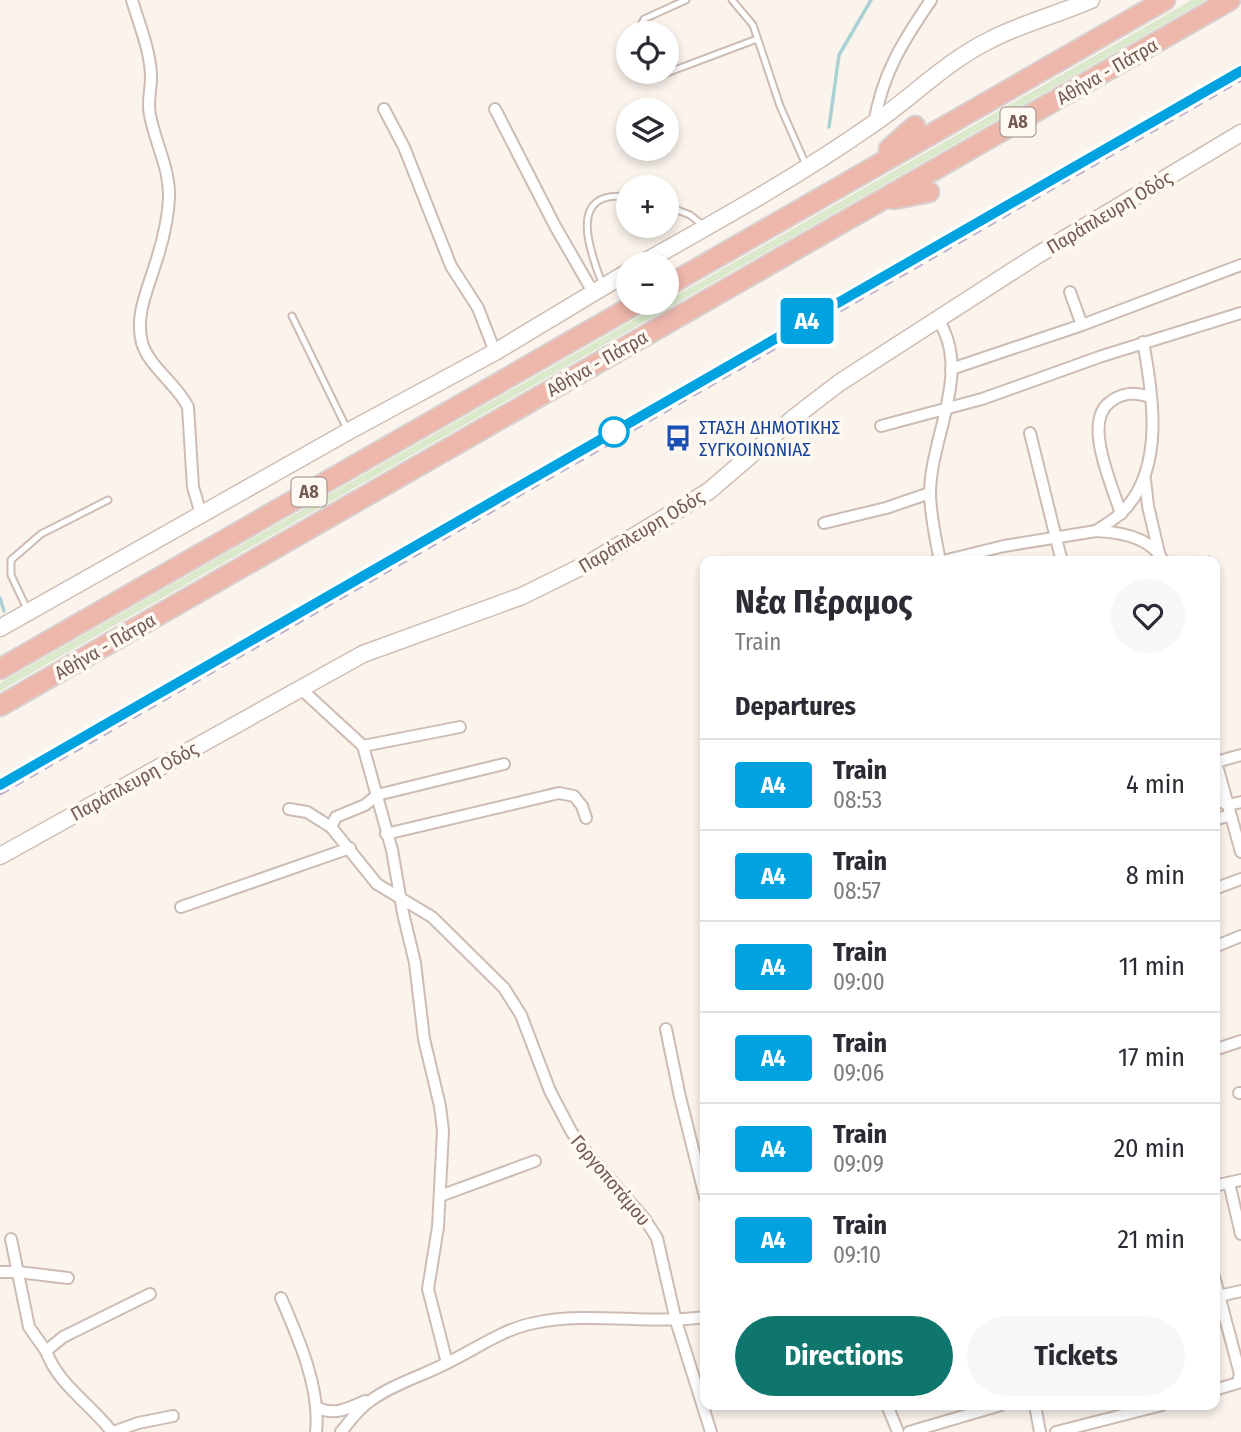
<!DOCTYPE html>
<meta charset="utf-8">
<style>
:root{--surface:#fff;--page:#f7f7f7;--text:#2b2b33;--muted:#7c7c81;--line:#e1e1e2;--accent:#0f766e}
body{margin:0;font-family:"Fira Sans Condensed",sans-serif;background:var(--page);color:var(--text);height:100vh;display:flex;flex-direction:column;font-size:26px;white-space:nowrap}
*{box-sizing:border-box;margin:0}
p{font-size:23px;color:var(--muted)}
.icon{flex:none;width:38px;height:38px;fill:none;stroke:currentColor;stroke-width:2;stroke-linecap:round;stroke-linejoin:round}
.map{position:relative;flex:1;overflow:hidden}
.drawer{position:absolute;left:700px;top:556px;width:520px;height:854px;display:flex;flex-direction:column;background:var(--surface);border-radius:14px;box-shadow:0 4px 10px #0003}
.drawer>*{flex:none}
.badge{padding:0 14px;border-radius:5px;font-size:24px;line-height:46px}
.buttons{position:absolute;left:616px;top:21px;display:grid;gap:14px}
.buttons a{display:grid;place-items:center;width:63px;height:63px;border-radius:50%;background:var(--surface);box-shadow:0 4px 10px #0003;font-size:35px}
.map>.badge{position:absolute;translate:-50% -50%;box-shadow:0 0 0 4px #fff}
h2{padding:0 35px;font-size:26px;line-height:63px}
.round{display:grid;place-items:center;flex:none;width:74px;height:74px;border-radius:37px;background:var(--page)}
.overview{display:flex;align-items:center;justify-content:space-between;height:119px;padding:0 35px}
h1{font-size:33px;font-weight:700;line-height:52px}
.action{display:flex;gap:14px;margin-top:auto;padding:14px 35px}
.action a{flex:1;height:80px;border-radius:42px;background:var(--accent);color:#fff;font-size:28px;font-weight:700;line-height:80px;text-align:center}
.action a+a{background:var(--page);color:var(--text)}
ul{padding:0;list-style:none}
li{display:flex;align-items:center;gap:21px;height:91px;padding:0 35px;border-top:2px solid var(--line)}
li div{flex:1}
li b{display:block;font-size:26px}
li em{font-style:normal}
li .badge{min-width:77px;font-weight:700;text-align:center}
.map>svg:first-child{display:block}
</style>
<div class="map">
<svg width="1241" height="1432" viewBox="0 0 1241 1432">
<rect width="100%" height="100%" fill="#fbf4ed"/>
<!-- green -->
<polygon fill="#dae8cc" points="1192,0 1206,0 0,691 0,683"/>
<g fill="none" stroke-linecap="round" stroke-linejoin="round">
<!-- stream -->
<g stroke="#aad1d4" stroke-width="3.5">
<polyline points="829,127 839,55 871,0"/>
<polyline points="0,598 4,611"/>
</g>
<!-- lane casing -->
<g stroke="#cdbcb3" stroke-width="9">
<g id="lane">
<polyline points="732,0 753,25 780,106 806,165"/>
<polyline points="637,33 644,19 686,0"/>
<polyline points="650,72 656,77 757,39"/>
<polyline points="667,206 690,215 704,226"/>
<path d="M602 283C589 249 567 189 628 197"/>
<polyline points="292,316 347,429"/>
<polyline points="27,609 11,575 11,560 41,534 108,500"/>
</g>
</g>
<!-- street casing -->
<g stroke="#cdbcb3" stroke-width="14">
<g id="street">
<path d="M132 0C139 24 151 52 151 78 151 90 147 102 150 115 155 143 170 168 169 198 168 220 162 244 155 265 147 291 135 316 142 343 150 368 177 384 188 407L193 487 201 514"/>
<polyline points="384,109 404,147 451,266 478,308 495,352"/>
<polyline points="495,109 555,226 593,292"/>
<path d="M874 124C882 74 903 41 931 0"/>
<polyline points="1070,292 1082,325"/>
<path d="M937 318C973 371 931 435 930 492 930 515 936 539 940 562"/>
<polyline points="951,369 1082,325 1241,265"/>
<polyline points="881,426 982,399 1102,356 1241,313"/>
<polyline points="1030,433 1062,562"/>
<polyline points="1145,480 1148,506 1159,553"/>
<path d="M1121 514C1113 487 1082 422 1110 402 1123 392 1135 392 1151 397"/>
<polyline points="824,523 886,508 930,493"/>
<path d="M1096 531C1106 524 1118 518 1126 508 1164 465 1153 394 1143 342"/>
<path d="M939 562 1004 546 1096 531C1121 532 1152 538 1164 562"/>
<polyline points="300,688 363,746 392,850 403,913 415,963 424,1039 440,1106 443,1131 438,1227 428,1289 447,1363"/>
<polyline points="363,746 460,727"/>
<polyline points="1241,755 1216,762 1241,852"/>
<polyline points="1214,798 1228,805 1241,802"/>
<polyline points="289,809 307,812 331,827 377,884 432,917 504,988 521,1015 550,1091 571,1131 582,1147 644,1218 657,1238 676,1321 711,1432"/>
<polyline points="1214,820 1230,815"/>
<polyline points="331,827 336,817 365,805 377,795 504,764"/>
<polyline points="386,834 559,793 574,796 582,806 586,818"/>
<polyline points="1214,889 1241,879"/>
<polyline points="181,907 350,848"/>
<polyline points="1214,947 1241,936"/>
<polyline points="666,1029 680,1097 705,1197"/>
<polyline points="1214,1050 1241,1041"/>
<polyline points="1239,1093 1241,1093"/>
<polyline points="1229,1183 1241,1234"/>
<polyline points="1214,1186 1241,1180"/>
<polyline points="440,1196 535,1161"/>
<polyline points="11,1239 29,1327 46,1351"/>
<polyline points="0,1272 18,1272 68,1278"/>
<polyline points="1214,1276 1240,1374 1238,1383 1214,1390"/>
<polyline points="1219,1296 1241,1291"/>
<path d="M281 1298C298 1337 321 1389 316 1432"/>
<polyline points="887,1405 898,1432"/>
<polyline points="1035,1405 1040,1432"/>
<path d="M318 1408C335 1416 349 1408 365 1401"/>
<path d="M112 1432C90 1403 59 1386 46 1351L63 1337 150 1294"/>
<polyline points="113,1432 138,1423 173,1416"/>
<path d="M341 1432C350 1421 358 1409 370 1401 393 1384 422 1376 447 1363 476 1349 503 1329 534 1323 588 1311 650 1325 705 1317"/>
<polyline points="909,1432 1001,1405"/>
<polyline points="1056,1432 1162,1405"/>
</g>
</g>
<!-- secondary casing -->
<g stroke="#d1beb4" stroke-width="19">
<g id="secondary">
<path d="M641 264C719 220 797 177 870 126 912 98 946 61 992 39 1023 23 1059 14 1091 0"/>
<polyline points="0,628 349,431 495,352 628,272"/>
<polyline points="0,856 363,654 522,596 593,561 709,491 796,416 839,383 1036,256 1241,133"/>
</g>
</g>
<!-- highway casing -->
<g stroke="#d8d1cf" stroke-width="23">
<g id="highway">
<polyline points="889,149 915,126"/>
<polyline points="894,199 929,192"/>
<polyline points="667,286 1165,0"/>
<polyline points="0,669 638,303"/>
<polyline points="0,706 1230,0"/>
</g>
</g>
<!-- path -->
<polyline stroke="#d3b7aa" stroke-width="2.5" stroke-dasharray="2 5" stroke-linecap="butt" points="1188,562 1213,556"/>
<!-- lane -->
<use href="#lane" stroke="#fff" stroke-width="5"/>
<!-- street -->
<use href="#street" stroke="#fff" stroke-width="10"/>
<!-- secondary -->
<use href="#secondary" stroke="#fff" stroke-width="16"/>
<!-- highway -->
<use href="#highway" stroke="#edb7ac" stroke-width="19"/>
<!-- rail -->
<polyline stroke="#b7abc5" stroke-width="3.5" stroke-dasharray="10 7" stroke-linecap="butt" points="0,794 1241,80"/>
</g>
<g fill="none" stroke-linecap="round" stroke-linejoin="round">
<!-- line casing -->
<g stroke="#fff" stroke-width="16">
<polyline id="line" points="0,785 1241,71"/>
</g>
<!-- line -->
<use href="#line" stroke="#00a3e0" stroke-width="10"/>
</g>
<!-- icons -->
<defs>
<g id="bus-bare" transform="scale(2.1)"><path d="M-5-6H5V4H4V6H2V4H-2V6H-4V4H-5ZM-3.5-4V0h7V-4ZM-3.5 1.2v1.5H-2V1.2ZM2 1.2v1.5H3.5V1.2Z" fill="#1a4fb4" stroke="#fef9f3" stroke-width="2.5" paint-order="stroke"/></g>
</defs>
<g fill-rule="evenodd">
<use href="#bus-bare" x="678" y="438"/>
</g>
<!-- markers -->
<circle fill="#fff" stroke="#00a3e0" stroke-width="3.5" cx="614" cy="432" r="14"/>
<g text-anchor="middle" stroke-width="7" stroke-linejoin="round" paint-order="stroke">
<!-- shield labels -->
<g fill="#fef9f3" stroke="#9d8a82" stroke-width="2">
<rect x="1000.5" y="107.5" width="35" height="29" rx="5"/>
<rect x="291.5" y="477.5" width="35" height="29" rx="5"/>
</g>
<g font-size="18" font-weight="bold" fill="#745b52">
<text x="1018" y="128">Α8</text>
<text x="309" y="498">Α8</text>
</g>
<!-- street labels -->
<g font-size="19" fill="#745b52" stroke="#fef9f3">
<text transform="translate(1107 71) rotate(-30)" y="7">Αθήνα - Πάτρα</text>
<text transform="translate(1109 212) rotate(-31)" y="7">Παράπλευρη Οδός</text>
<text transform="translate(597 363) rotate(-30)" y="7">Αθήνα - Πάτρα</text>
<text transform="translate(641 531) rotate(-31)" y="7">Παράπλευρη Οδός</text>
<text transform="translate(105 646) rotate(-30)" y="7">Αθήνα - Πάτρα</text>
<text transform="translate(134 781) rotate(-29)" y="7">Παράπλευρη Οδός</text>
<text transform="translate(611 1180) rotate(50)" y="7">Γοργοποτάμου</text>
</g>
<!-- transit labels -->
<g font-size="19" fill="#164399" stroke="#fef9f3" text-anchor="start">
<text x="699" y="434">ΣΤΑΣΗ ΔΗΜΟΤΙΚΗΣ<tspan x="699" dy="22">ΣΥΓΚΟΙΝΩΝΙΑΣ</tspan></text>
</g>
</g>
</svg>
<div class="buttons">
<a><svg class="icon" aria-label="locate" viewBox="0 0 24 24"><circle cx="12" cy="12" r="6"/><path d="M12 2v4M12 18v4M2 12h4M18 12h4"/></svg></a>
<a><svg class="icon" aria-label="layers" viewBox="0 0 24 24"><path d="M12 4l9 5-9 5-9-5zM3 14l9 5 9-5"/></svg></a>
<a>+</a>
<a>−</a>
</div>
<b class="badge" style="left:807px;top:321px;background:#00a3e0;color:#fff">A4</b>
<section class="drawer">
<div class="overview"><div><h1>Νέα Πέραμος</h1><p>Train</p></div><a class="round"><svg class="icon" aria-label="heart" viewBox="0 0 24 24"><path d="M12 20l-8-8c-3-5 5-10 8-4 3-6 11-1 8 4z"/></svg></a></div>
<h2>Departures</h2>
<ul>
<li><span class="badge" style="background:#00a3e0;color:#fff">A4</span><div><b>Train</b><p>08:53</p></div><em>4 min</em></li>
<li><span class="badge" style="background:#00a3e0;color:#fff">A4</span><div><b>Train</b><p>08:57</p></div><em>8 min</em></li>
<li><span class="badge" style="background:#00a3e0;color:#fff">A4</span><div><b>Train</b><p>09:00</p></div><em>11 min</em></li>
<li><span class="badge" style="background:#00a3e0;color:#fff">A4</span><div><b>Train</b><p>09:06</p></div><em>17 min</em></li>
<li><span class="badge" style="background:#00a3e0;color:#fff">A4</span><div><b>Train</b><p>09:09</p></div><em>20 min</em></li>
<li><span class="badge" style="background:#00a3e0;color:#fff">A4</span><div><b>Train</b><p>09:10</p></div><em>21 min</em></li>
</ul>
<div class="action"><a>Directions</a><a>Tickets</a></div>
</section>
</div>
